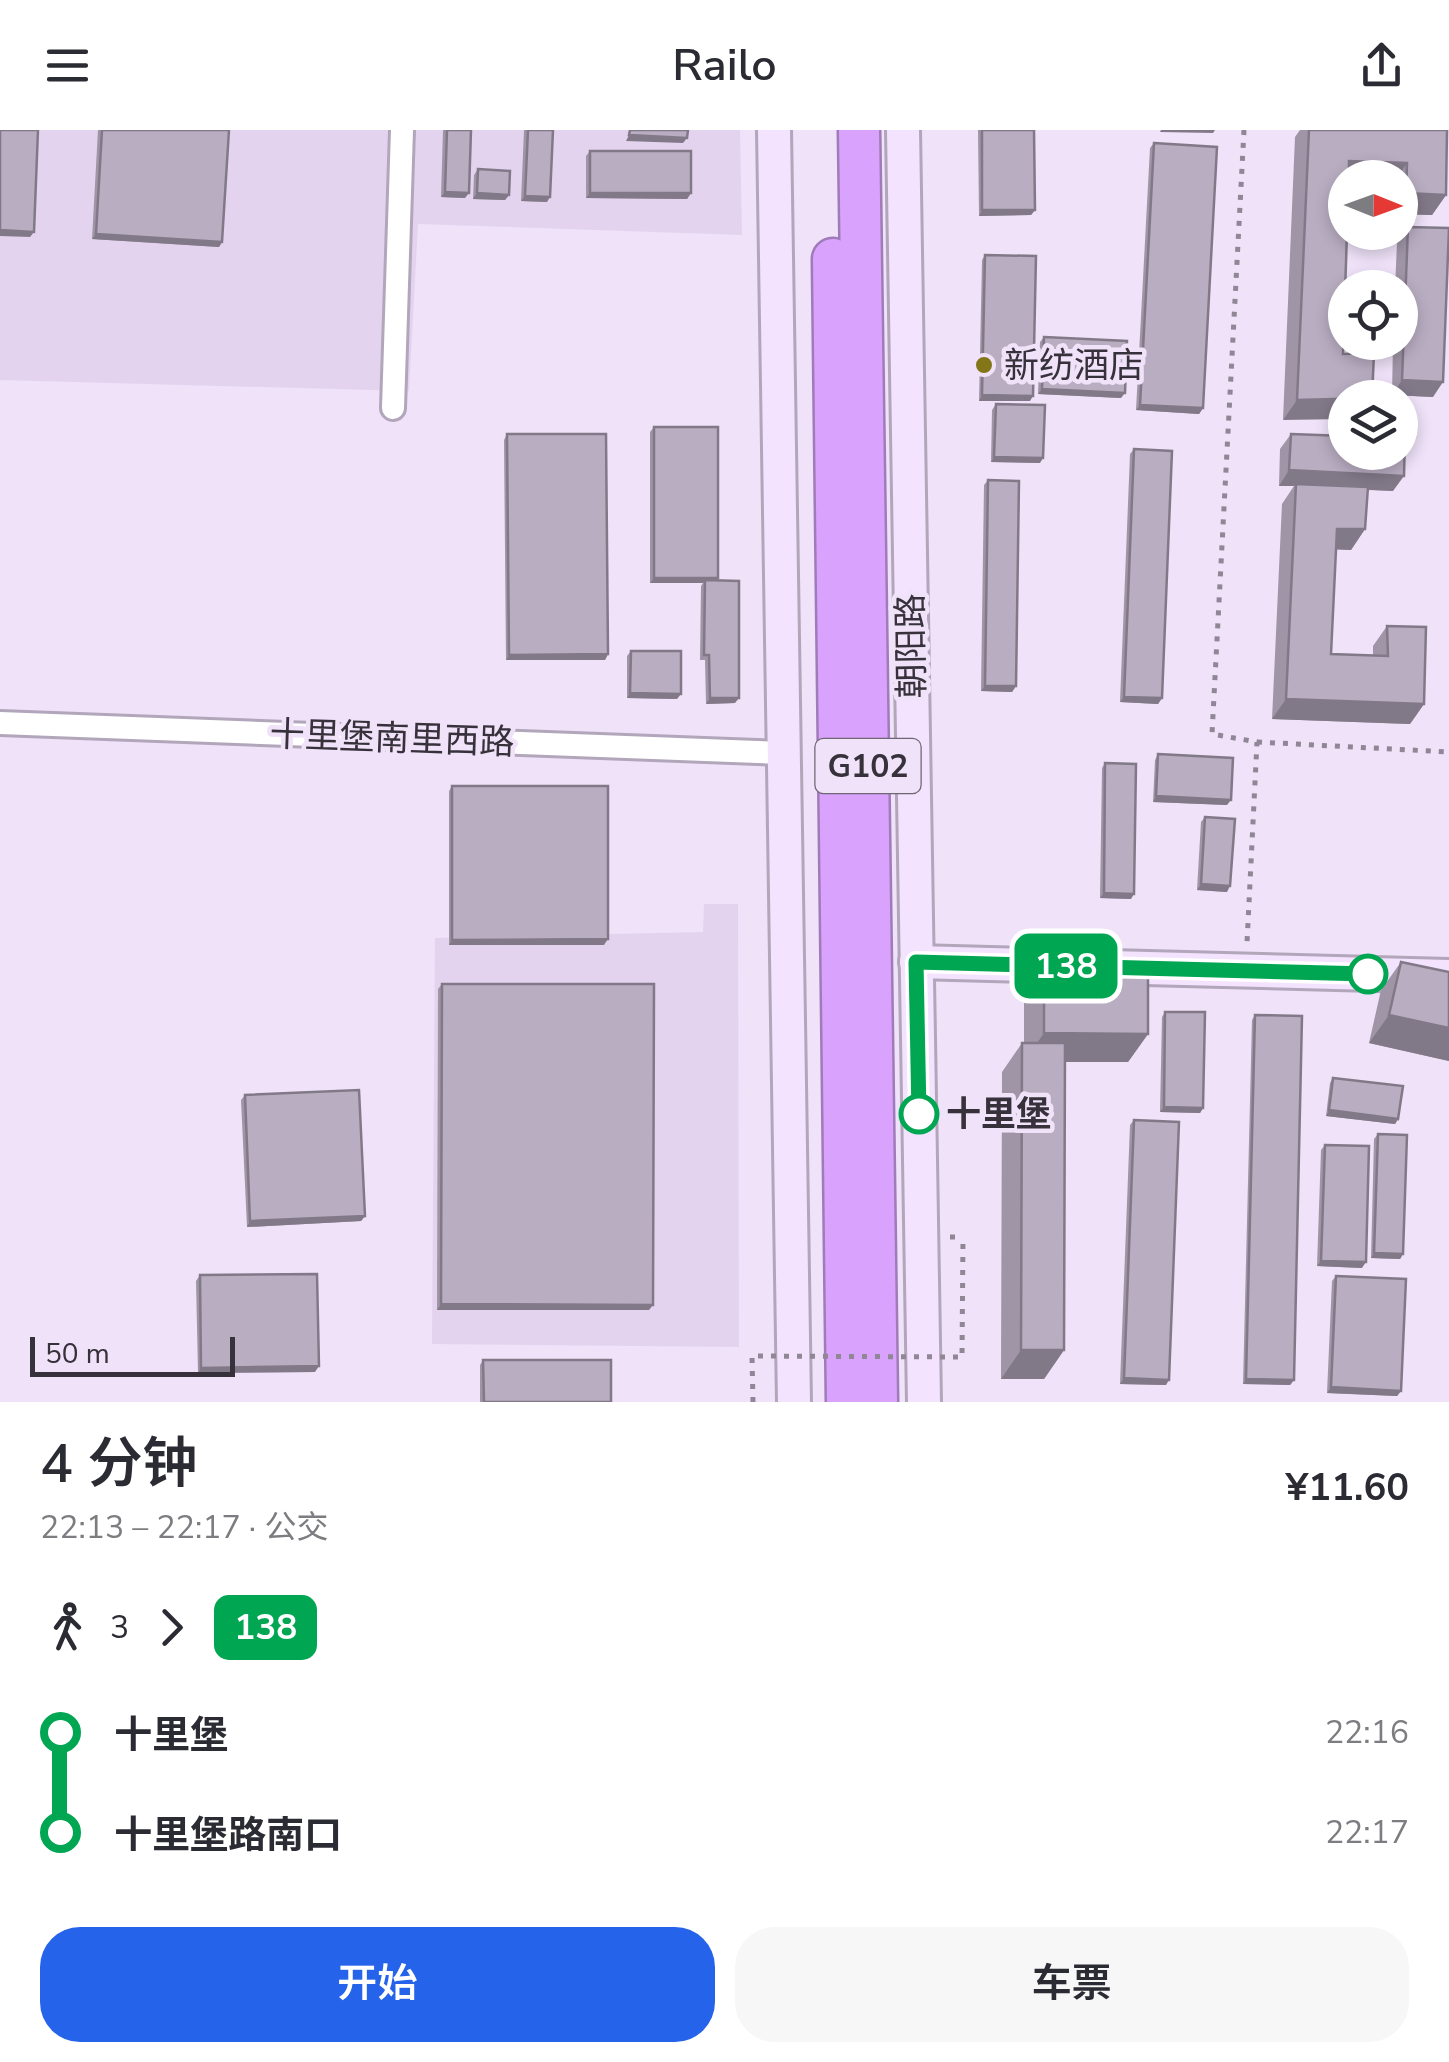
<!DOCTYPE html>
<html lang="zh">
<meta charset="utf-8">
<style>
:root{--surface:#fff;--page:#f7f7f7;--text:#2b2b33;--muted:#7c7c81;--accent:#2563eb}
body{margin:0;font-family:"Nunito Sans","Noto Sans SC",sans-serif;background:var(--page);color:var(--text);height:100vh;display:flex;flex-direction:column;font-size:38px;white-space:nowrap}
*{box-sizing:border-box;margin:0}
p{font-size:32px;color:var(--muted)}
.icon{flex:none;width:55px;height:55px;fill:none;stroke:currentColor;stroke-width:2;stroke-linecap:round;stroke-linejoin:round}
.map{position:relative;height:1272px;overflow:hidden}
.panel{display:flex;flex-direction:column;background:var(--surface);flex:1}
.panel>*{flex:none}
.badge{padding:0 20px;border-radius:15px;font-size:35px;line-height:65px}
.needle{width:65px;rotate:91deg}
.controls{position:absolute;left:1328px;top:30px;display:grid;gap:20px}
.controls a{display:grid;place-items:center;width:90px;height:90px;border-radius:50%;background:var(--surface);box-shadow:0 5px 15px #0003;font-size:50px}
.scale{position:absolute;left:30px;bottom:25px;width:205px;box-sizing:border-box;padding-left:10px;border:5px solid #36313a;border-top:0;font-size:28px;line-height:35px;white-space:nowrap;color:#36313a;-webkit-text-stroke:8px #efe2f9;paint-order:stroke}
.map>.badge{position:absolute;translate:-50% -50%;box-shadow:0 0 0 5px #fff}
.legs{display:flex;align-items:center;gap:15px;height:110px;padding:0 40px;font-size:32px}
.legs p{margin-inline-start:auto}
.head{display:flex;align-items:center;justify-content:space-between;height:170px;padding:0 40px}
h1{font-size:55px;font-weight:600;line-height:75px}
.action{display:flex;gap:20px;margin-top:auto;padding:20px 40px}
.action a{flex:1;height:115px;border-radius:40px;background:var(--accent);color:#fff;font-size:40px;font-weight:600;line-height:115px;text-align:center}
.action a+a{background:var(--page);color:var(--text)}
ul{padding:0 40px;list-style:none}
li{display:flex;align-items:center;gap:35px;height:100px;font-size:38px}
li i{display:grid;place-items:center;width:15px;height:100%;margin:0 12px;background:currentColor}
li i::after{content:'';width:25px;height:25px;margin:-12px;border:8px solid;border-radius:50%;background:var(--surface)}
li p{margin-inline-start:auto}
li:first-child i{background:linear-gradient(#0000 50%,currentColor 0)}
li:last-child i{background:linear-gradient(currentColor 50%,#0000 0)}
header{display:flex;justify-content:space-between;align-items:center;height:130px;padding:0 40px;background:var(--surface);font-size:45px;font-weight:600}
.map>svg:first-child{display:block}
</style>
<header><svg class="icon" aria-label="menu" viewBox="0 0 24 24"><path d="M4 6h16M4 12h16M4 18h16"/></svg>Railo<svg class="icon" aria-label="share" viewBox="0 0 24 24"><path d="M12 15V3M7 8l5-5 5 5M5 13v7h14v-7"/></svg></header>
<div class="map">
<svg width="1449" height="1272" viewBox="0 0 1449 1272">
<rect width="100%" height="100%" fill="#efe2f9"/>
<!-- built -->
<g fill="#e4d3ef">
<polygon points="0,0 740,0 742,105 418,94 409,261 0,250"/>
<polygon points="704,774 738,774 739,1217 432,1214 435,808 703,802"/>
</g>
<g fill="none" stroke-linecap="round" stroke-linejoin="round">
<!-- street casing -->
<g stroke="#b2a6bb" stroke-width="28">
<g id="street">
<polyline points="393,278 402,0"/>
<polyline points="0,593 784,623"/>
</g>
</g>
<!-- secondary casing -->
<g stroke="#b2a6bb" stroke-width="38">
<g id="secondary">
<polyline points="774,0 794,1272"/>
<polyline points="903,0 924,1272"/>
<polyline points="916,832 1449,846"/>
</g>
</g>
<!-- highway casing -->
<g stroke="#a07bb9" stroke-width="45">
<g id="highway">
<polyline points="859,0 877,1272"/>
<polyline points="833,129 847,1272"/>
</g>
</g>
<!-- path -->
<g stroke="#8f8696" stroke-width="5" stroke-dasharray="5 8" stroke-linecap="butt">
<polyline points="1244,0 1212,604 1257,612 1247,813"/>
<polyline points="1257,612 1449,622"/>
<polyline points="950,1107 963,1107"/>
</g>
<!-- street -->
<use href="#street" stroke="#fff" stroke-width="22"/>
<!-- secondary -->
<use href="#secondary" stroke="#f4e3fe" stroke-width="32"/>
<!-- highway -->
<use href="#highway" stroke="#d9a3fd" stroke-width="40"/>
<!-- path-bridge -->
<polyline stroke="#8f8696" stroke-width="5" stroke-dasharray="5 8" stroke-linecap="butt" points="753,1272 752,1226 962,1227 963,1107"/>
</g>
<!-- wall -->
<g fill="#9f95a7">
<polygon points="98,0 229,0 222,112 219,117 92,109"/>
<polygon points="443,0 471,0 465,68 441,67"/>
<polygon points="524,0 553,0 547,72 521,71"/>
<polygon points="978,0 1034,0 1035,80 1031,85 979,86"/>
<polygon points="1300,0 1447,0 1446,65 1432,85 1400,84 1400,48 1345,48 1343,224 1283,290 1295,7"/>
<polygon points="1154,13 1203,278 1199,284 1136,280 1150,18"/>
<polygon points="590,21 691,63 687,69 586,68 586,26"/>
<polygon points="478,39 509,65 505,70 473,69 474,45"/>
<polygon points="1408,97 1433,267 1392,265 1393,212 1400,212 1400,158 1395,158 1397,113"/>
<polygon points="985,125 1030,271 979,271 982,130"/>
<polygon points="1044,207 1121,268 1038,264 1040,212"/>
<polygon points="996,274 1040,333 991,332 992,280"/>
<polygon points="654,297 718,448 716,451 735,573 706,574 705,530 700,530 701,456 703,453 650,453 650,302"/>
<polygon points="507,304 608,524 605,530 506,530 504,310"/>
<polygon points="1291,304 1393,361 1368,360 1365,399 1351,420 1336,419 1331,524 1373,526 1373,516 1387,496 1424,574 1410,594 1272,589 1282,374 1294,356 1279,356 1280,319"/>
<polygon points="1134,319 1162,568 1158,574 1120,572 1130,324"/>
<polygon points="988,350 1016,556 1012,562 981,561 984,355"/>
<polygon points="631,521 677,569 627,568 627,526"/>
<polygon points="1158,624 1227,675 1153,672 1155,630"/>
<polygon points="1105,633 1131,769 1100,768 1102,638"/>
<polygon points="452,656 604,815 449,815 449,661"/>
<polygon points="1205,687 1227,762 1197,760 1201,692"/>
<polygon points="1401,832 1449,842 1449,931 1369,913 1381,860"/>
<polygon points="1044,844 1148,904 1128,932 1065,932 1064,1220 1044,1249 1001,1249 1002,942 1022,913 1024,913 1024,872"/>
<polygon points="442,854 649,1180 437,1180 438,859"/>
<polygon points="1165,882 1203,978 1200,983 1160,982 1162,887"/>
<polygon points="1255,885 1294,1250 1290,1255 1243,1254 1252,890"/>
<polygon points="1333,948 1398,989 1395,994 1326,986 1330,953"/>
<polygon points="245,965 365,1086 361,1091 247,1097 241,970"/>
<polygon points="1134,990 1166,1255 1120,1254 1130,995"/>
<polygon points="1378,1004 1403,1124 1400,1129 1371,1128 1374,1009"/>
<polygon points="1325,1015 1362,1138 1317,1136 1321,1020"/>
<polygon points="200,1145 315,1242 198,1243 196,1151"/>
<polygon points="1336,1146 1401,1261 1397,1266 1327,1263 1332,1151"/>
<polygon points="483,1230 611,1272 480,1272 480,1235"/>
</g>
<!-- shaded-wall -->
<g fill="#827988">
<polygon points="1161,0 1215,0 1213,3 1160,2"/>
<polygon points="629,5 687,8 683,13 626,11"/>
<polygon points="1349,31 1407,33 1397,48 1345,48"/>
<polygon points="445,62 469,63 465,68 441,67"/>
<polygon points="477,63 509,65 505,70 473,69"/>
<polygon points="590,63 691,63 687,69 586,68"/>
<polygon points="1406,63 1446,65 1432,85 1400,84 1400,72"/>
<polygon points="525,66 550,67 547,72 521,71"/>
<polygon points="982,80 1035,80 1031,85 979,86"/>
<polygon points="0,100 34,102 30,107 0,106"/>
<polygon points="96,104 222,112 219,117 92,109"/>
<polygon points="1402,250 1443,252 1433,267 1392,265"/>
<polygon points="1042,259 1125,263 1121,268 1038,264"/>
<polygon points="982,265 1033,266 1030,271 979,271"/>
<polygon points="1345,269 1345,289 1283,290 1297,270"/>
<polygon points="1140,275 1203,278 1199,284 1136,280"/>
<polygon points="994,327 1043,328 1040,333 991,332"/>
<polygon points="1289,340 1404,346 1393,361 1296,356 1296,354 1294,356 1279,356"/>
<polygon points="1337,399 1365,399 1351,420 1323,419"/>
<polygon points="654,448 718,448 715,453 705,450 703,453 650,453"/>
<polygon points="608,524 605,530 506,530 509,525"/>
<polygon points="985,556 1016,556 1012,562 981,561"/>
<polygon points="630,563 681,564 677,569 627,568"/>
<polygon points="1124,567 1162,568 1158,574 1120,572"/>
<polygon points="710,568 739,568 735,573 706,574"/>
<polygon points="1286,569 1424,574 1410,594 1272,589"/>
<polygon points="1156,666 1231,670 1227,675 1153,672"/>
<polygon points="1201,754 1230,756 1227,762 1197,760"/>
<polygon points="1104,763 1134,764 1131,769 1100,768"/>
<polygon points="608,809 604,815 449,815 452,810"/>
<polygon points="1389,885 1449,898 1449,931 1369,913"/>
<polygon points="1044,903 1148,904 1128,932 1024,932"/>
<polygon points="1164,977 1203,978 1200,983 1160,982"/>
<polygon points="1329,980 1398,989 1395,994 1326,986"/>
<polygon points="365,1086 361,1091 247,1097 250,1091"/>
<polygon points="1374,1123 1403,1124 1400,1129 1371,1128"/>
<polygon points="1321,1131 1366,1132 1362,1138 1317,1136"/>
<polygon points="441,1174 653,1175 649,1180 437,1180"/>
<polygon points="1021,1220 1064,1220 1044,1249 1001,1249"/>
<polygon points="319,1236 315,1242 198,1243 201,1238"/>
<polygon points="1124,1248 1169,1250 1166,1255 1120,1254"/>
<polygon points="1246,1249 1294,1250 1290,1255 1243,1254"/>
<polygon points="1331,1257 1401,1261 1397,1266 1327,1263"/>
</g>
<!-- building -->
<g fill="#b9adc2" stroke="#827988" stroke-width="2.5">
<polygon points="0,0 38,0 34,102 0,100"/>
<polygon points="102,0 229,0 222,112 96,104"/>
<polygon points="447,0 471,0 469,63 445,62"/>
<polygon points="528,0 553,0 550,67 525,66"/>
<polygon points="630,0 688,0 687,8 629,5"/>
<polygon points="982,0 1034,0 1035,80 982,80"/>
<polygon points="1309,0 1447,0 1446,65 1406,63 1407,33 1349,31 1349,48 1345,48 1345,102 1347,102 1343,224 1374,223 1372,268 1297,270"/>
<polygon points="1154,13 1217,17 1203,278 1140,275"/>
<rect x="590" y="21" width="101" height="42"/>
<polygon points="478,39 510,41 509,65 477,63"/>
<polygon points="1408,97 1449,98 1443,252 1402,250"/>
<polygon points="985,125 1036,126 1033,266 982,265"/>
<polygon points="1044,207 1127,211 1125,263 1042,259"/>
<polygon points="996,274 1045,275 1043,328 994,327"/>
<rect x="654" y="297" width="64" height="151"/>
<polygon points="507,304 606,304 608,524 509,525"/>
<polygon points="1291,304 1345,306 1345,322 1400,322 1400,307 1405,307 1404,346 1289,340"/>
<polygon points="1134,319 1172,321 1162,568 1124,567"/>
<polygon points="988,350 1019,351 1016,556 985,556"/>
<polygon points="1296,354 1368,357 1365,399 1337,399 1331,524 1388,526 1387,496 1426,497 1424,574 1286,569"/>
<polygon points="705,450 739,451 739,568 710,568 709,525 704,525"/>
<polygon points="631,521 681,521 681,564 630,563"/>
<polygon points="1158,624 1233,628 1231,670 1156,666"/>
<polygon points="1105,633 1136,634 1134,764 1104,763"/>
<polygon points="452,656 608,656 608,809 452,810"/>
<polygon points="1205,687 1235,689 1230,756 1201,754"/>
<polygon points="1401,832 1449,842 1449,898 1389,885"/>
<polygon points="1044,844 1148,844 1148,904 1044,903"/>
<polygon points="442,854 654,854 653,1175 441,1174"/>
<polygon points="1165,882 1205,882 1203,978 1164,977"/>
<polygon points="1255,885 1302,886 1294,1250 1246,1249"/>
<polygon points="1022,913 1065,913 1064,1220 1021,1220"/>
<polygon points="1333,948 1403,956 1398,989 1329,980"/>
<polygon points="359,960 365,1086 250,1091 245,965"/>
<polygon points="1134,990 1179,992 1169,1250 1124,1248"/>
<polygon points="1378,1004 1407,1005 1403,1124 1374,1123"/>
<polygon points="1325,1015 1369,1016 1366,1132 1321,1131"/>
<polygon points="317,1144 319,1236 201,1238 200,1145"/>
<polygon points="1336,1146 1406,1149 1401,1261 1331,1257"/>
<polygon points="483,1230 611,1230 611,1272 484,1272"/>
</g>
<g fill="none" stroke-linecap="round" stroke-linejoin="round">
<!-- line-1 casing -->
<g stroke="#fff" stroke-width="22">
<polyline id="line-1" points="919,984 916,832 1368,844"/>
</g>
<!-- line-1 -->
<use href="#line-1" stroke="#00a651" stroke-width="15"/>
</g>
<!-- markers -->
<circle fill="#827619" stroke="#efe2f9" stroke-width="4" cx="984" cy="235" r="10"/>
<g fill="#fff" stroke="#00a651" stroke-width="5">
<circle cx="1368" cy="844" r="18"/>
<circle cx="919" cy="984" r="18"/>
</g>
<g text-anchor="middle" stroke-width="9" stroke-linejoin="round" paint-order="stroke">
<!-- shield labels -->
<rect fill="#efe2f9" stroke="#6e6673" stroke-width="2.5" x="815.5" y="609" width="105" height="54" rx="8"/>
<g font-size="32" font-weight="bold" fill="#36313a">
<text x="868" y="647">G102</text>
</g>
<!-- poi labels -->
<g font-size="35" fill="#36313a" stroke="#efe2f9" text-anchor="start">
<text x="1004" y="247">新纺酒店</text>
</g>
<!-- street labels -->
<g font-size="35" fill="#36313a" stroke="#efe2f9">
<text transform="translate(911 516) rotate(-91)" y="12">朝阳路</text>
<text transform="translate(392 608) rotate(2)" y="12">十里堡南里西路</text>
</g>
<!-- stop labels -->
<g font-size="35" font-weight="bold" fill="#36313a" stroke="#efe2f9" text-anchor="start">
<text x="946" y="996">十里堡</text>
</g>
</g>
</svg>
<div class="controls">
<a><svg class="needle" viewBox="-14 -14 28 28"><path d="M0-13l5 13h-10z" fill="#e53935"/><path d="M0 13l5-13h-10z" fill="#7c7c81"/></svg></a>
<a><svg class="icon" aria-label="locate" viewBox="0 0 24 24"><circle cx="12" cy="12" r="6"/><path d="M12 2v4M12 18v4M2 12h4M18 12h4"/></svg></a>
<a><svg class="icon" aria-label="layers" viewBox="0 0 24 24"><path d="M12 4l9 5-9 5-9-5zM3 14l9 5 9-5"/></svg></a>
</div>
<div class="scale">50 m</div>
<b class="badge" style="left:1066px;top:836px;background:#00a651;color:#fff">138</b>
</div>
<section class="panel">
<div class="head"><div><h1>4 分钟</h1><p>22:13 – 22:17 · 公交</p></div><b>¥11.60</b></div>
<div class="legs"><svg class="icon" aria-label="walk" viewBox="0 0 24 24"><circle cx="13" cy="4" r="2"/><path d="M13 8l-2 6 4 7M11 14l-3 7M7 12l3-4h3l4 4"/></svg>3<svg class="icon" aria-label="forward" viewBox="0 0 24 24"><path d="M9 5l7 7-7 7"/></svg><b class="badge" style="background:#00a651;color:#fff">138</b></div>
<ul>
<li><i style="color:#00a651"></i><b>十里堡</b><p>22:16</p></li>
<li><i style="color:#00a651"></i><b>十里堡路南口</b><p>22:17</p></li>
</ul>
<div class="action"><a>开始</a><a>车票</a></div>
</section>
